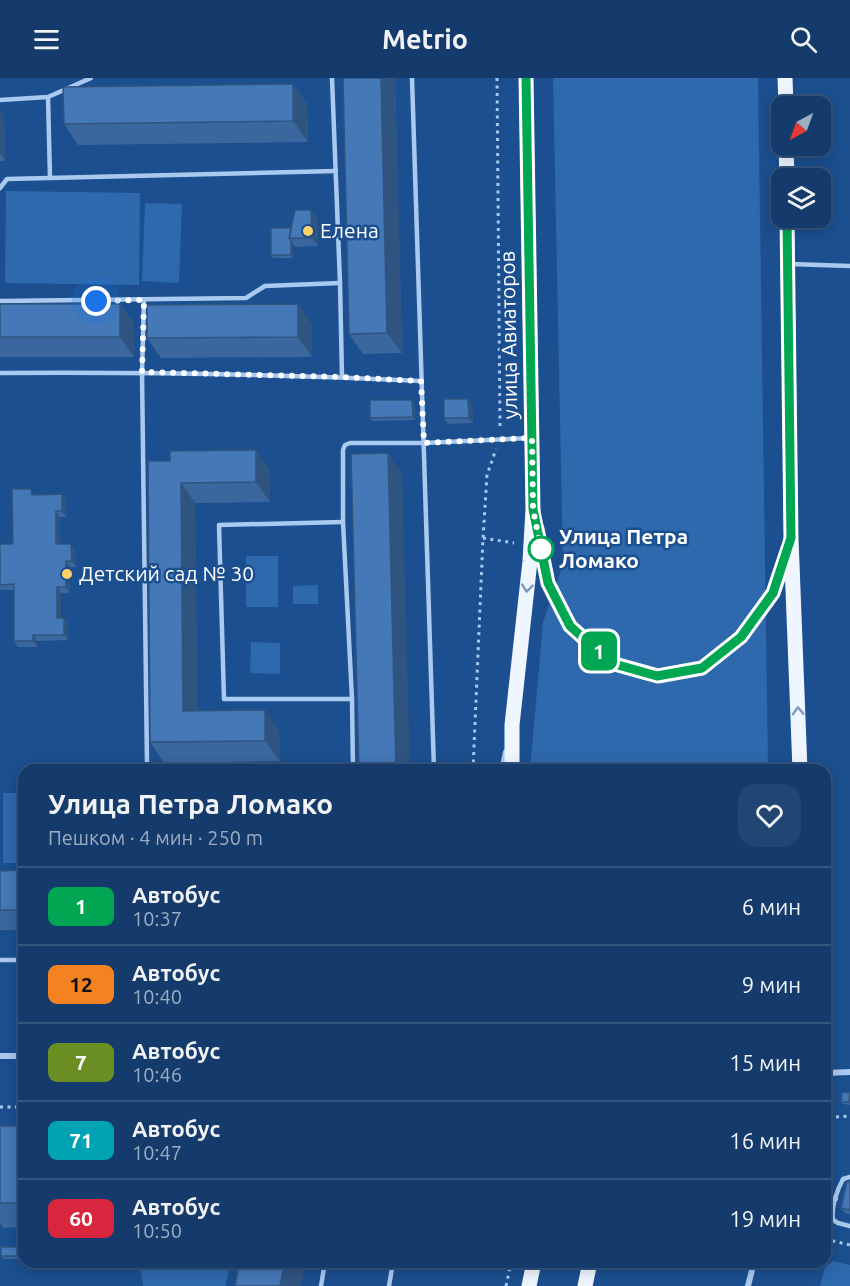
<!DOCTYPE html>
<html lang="ru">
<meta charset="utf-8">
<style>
:root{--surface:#143b6b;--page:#214673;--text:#f1f3f6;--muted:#9dadc1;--line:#33557e}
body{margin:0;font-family:Ubuntu,sans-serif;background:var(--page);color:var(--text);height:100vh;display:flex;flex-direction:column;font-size:22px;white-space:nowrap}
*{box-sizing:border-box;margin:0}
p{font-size:20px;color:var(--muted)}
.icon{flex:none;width:33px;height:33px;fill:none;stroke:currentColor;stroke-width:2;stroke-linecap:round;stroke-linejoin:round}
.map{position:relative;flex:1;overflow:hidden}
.details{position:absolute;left:18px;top:686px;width:813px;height:504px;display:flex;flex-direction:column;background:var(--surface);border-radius:18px;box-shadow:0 3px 15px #0003,0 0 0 2px var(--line)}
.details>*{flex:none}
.badge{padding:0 12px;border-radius:9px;font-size:21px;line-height:39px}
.needle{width:39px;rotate:221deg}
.controls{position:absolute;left:771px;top:18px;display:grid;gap:12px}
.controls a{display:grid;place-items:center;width:60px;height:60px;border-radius:12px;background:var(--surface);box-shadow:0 3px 15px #0003,0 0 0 2px var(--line);font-size:30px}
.you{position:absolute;width:30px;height:30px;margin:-15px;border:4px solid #fff;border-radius:50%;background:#1a73e8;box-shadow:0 0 0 9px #1a73e833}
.map>.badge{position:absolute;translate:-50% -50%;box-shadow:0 0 0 3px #fff}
.round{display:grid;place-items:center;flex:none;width:63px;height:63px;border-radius:18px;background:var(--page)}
.head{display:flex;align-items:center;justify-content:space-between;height:102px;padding:0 30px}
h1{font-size:28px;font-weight:700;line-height:45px}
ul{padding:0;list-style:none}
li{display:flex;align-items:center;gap:18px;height:78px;padding:0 30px;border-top:2px solid var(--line)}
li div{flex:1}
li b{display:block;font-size:22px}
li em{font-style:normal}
li .badge{min-width:66px;font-weight:700;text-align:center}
header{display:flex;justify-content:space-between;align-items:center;height:78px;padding:0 30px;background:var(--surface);font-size:27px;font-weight:700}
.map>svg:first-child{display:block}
</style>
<header><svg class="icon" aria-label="menu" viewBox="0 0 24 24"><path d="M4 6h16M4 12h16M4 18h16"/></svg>Metrio<svg class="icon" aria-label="search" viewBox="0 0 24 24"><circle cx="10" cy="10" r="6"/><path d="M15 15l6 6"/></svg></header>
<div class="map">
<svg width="850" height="1208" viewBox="0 0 850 1208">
<rect width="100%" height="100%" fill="#1b4f8f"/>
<!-- green -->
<g fill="#2e69ad">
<polygon points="553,0 758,0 768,691 530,692 543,544 563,487"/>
<polygon points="6,113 140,115 139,207 5,205"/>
<polygon points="145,125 182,126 179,205 142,203"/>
<rect x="246" y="478" width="32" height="51"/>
<polygon points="318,507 318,526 293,526 293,508"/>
<polygon points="251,564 280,565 280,596 250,595"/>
<rect x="3" y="715" width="21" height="70"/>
<polygon points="833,1183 850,1187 850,1208 820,1208 825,1189"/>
<polygon points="139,1184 230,1184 226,1208 143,1208"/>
</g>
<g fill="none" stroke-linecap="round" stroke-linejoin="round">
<!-- path -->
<g stroke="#a9c9ee" stroke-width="3" stroke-dasharray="3 4.5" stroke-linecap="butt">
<polyline points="497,0 500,350"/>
<polyline points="483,460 514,465"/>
<polyline points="473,692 483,460 487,397 496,371"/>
<polyline points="0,1029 24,1029"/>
<polyline points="836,1039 850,1038"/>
<polyline points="825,1161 850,1167"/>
<polyline points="506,1208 511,1184"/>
</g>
<!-- service -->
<g stroke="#a9c9ee" stroke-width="4.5">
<polyline points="332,0 340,205 342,299"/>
<polyline points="412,0 434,692"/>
<polyline points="48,19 50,100"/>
<polyline points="0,22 48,19 91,0"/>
<polyline points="0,110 7,101 336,93"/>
<polyline points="790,186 850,188"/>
<polyline points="144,222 142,294 147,685 151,692"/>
<polyline points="0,223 246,220 265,208 340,205"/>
<path d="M0 295C140 294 281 296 421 303"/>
<polyline points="343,444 219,447 224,621 352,621"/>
<polyline points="353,692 352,621 343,444 343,372 345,367 350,365 424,365 530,360"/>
<polyline points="0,882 24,882"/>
<path d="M850 1099 843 1101C837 1112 831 1129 833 1142L838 1145 850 1148"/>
<polyline points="825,1120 836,1121"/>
<polyline points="23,1165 24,1164"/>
<polyline points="321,1208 325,1184"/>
<polyline points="389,1208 393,1184"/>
</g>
<!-- minor -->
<g stroke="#a9c9ee" stroke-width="6">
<polyline points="502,692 506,674"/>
<polyline points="0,978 24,978"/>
<polyline points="825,995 850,994"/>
<polyline points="748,1208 754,1184"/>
</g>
<!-- primary -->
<g stroke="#f0f6ff" stroke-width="15">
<polyline points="785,0 786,28"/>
<polyline points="786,68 787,100"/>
<polyline points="787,140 791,460 800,692"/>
<polyline points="537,451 548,505 570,548 611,585 658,598 702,590 741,559 773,515 788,471"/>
<polyline points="512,692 512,647 530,483 533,431 526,0"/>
<polyline points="529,1208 534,1184"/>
<polyline points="585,1208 590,1184"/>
</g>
</g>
<!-- wall -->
<g fill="#3a679d">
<polygon points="343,0 395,0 402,275 363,276 349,256"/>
<polygon points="293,6 307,26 308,64 78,67 64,46"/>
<polygon points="0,32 4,38 5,83 0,83"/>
<polygon points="311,132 317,140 318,168 295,169 293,166 293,180 273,180 271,177 291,150"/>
<polygon points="0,226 120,226 134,246 134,279 0,279"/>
<polygon points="312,246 312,279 161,280 147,260"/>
<polygon points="468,321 472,326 473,345 448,346 444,340"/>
<polygon points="414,324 415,342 372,343 370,340"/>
<polygon points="148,383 270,392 270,424 195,425 197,633 279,652 280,683 164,685 150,664"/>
<polygon points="62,416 66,422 66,439 60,439 60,466 71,466 75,472 76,489 70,489 70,515 61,515 61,540 68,545 68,562 37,563 37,569 18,569 14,563 14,512 0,512 0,466 13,466 35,417"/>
<polygon points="24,792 24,852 0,852 0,793"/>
<polygon points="850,1015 850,1027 843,1026 841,1024"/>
<polygon points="0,1048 24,1048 24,1149 3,1150 0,1145"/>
<polygon points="850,1104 850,1136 845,1135 841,1130"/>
<polygon points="17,1169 19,1172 19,1181 3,1181 1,1178"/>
</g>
<!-- shaded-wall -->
<g fill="#305480">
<polygon points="381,0 395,0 402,275 387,255"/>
<polygon points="293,6 307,26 308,64 293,43"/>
<polygon points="0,32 4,38 5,83 0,75"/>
<polygon points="311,132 317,140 318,168 312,160"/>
<polygon points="291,163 293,166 293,180 291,177"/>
<polygon points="120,226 134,246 134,279 120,259"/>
<polygon points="298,226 312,246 312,279 298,259"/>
<polygon points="468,321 472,326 473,345 469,340"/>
<polygon points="412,322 414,324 415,342 413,339"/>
<polygon points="256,372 270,392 270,424 256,404"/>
<polygon points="388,375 402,396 410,692 396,692"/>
<polygon points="181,405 195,425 198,653 183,633"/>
<polygon points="62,416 66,422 66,439 62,433"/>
<polygon points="56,433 60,439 60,472 56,466"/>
<polygon points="71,466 75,472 76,489 72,483"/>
<polygon points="66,483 70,489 70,515 66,509"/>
<polygon points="57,509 61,515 61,545 57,540"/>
<polygon points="64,540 68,545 68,562 64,557"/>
<polygon points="33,557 37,563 37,569 33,563"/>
<polygon points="265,632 279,652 280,683 265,663"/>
<polygon points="17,1169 19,1172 19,1181 17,1178"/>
<polygon points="285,1184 306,1184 301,1208 280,1208"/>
</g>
<!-- building -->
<g fill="#4478b7" stroke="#305480" stroke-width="1.5">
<polygon points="343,0 381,0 387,255 349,256"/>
<polygon points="293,6 293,43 64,46 63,9"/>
<polygon points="295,132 311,132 312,160 289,160"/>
<polygon points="271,150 291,150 289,160 291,163 291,177 271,177"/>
<rect x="0" y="226" width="120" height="33"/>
<polygon points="298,226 298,259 147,260 147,227"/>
<polygon points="444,321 468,321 469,340 444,340"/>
<polygon points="370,322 412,322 413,339 370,340"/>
<polygon points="256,372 256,404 181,405 183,633 265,632 265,663 150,664 148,383 170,383 170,373"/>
<polygon points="388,375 396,692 359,692 351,376"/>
<polygon points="12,411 31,411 32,417 62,416 62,433 56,433 56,466 71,466 72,483 66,483 66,509 57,509 57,540 64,540 64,557 33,557 33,563 14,563 14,506 0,507 0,466 13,466"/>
<polygon points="24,792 24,832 0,832 0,793"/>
<polygon points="842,1014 850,1015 849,1024 841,1024"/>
<rect x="0" y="1048" width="24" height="77"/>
<polygon points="847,1103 850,1104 850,1132 841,1130"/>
<rect x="1" y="1169" width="16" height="9"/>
<polygon points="235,1184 285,1184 280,1208 235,1208 238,1193 234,1193"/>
</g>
<!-- one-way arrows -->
<defs><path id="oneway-chevron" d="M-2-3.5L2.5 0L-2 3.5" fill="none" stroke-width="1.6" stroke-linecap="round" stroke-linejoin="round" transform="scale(1.5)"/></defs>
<g stroke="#7b9ac1">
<use href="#oneway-chevron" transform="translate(527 510) rotate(96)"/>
<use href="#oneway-chevron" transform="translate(798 633) rotate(-92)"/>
</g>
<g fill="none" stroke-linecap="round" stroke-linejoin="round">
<!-- line casing -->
<g stroke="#fff" stroke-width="14">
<polyline id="line" points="526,0 533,431 548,505 570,548 611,585 657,598 702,590 741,559 773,515 791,460 787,140"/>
</g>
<!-- line -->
<use href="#line" stroke="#00a651" stroke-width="9"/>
<!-- walk -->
<polyline stroke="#fff" stroke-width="6" stroke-dasharray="0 10.8" points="96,223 144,222 142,294 342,299 421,303 424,365 532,360 533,431 541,471"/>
</g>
<!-- markers -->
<g fill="#ffd166" stroke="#1b4f8f" stroke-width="2">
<circle cx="308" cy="153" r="6"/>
<circle cx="67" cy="496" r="6"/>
</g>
<circle fill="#fff" stroke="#00a651" stroke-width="3" cx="541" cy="471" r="12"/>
<g text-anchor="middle" stroke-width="5" stroke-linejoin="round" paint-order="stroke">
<!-- poi labels -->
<g font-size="21" fill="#fff" stroke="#1b4f8f" text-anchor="start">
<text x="320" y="160">Елена</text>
<text x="79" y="503">Детский сад № 30</text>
</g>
<!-- street labels -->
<g font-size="21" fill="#fff" stroke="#1b4f8f">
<text transform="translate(509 257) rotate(-91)" y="7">улица Авиаторов</text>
</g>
<!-- stop labels -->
<g font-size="21" font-weight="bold" fill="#fff" stroke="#1b4f8f" text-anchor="start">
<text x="559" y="466">Улица Петра<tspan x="559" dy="24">Ломако</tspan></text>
</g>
</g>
</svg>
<div class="controls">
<a><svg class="needle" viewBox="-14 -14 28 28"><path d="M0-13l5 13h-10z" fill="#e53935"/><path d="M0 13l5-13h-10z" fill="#9dadc1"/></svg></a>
<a><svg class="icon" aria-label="layers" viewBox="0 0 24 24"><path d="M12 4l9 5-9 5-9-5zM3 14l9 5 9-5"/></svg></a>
</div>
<div class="you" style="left:96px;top:223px"></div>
<b class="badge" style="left:599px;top:573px;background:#00a651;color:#fff">1</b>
<section class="details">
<div class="head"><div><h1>Улица Петра Ломако</h1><p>Пешком · 4 мин · 250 m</p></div><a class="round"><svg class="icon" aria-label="heart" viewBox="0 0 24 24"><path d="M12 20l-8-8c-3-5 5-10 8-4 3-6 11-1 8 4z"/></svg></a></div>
<ul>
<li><span class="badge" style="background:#00a651;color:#fff">1</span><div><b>Автобус</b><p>10:37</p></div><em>6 мин</em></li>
<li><span class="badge" style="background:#f58220;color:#111">12</span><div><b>Автобус</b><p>10:40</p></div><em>9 мин</em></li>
<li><span class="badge" style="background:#6b8e23;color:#fff">7</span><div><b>Автобус</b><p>10:46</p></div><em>15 мин</em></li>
<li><span class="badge" style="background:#00a3b4;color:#fff">71</span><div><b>Автобус</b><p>10:47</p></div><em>16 мин</em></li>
<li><span class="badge" style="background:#d7263d;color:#fff">60</span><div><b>Автобус</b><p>10:50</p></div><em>19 мин</em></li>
</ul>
</section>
</div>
